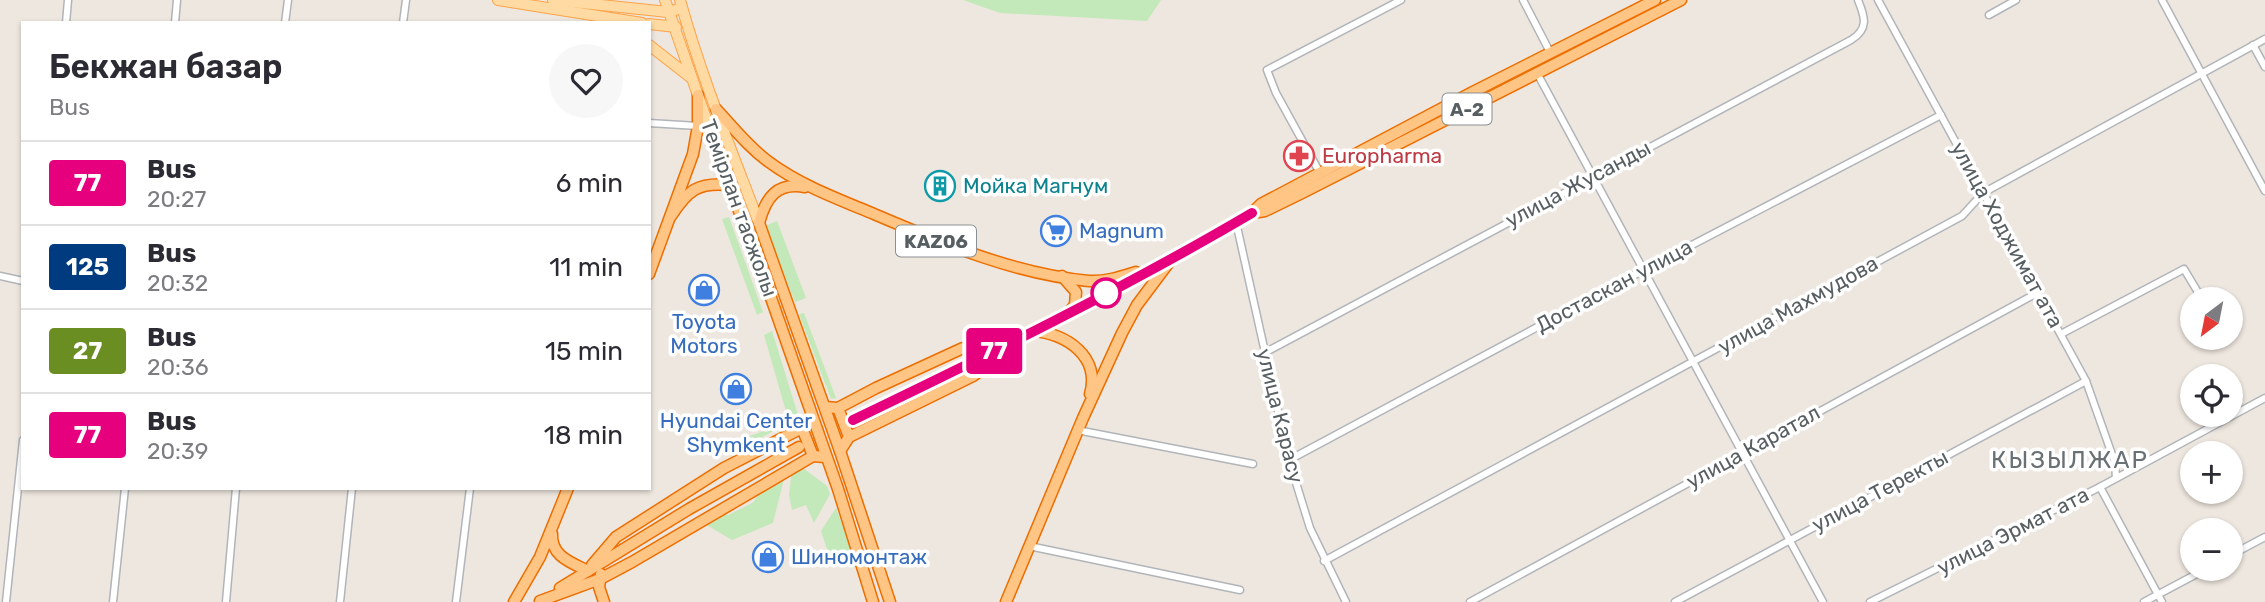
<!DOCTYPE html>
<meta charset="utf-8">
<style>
:root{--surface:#fff;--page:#f7f7f7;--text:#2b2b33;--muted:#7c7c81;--line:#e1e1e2}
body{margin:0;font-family:Rubik,sans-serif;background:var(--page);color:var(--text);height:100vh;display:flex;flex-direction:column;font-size:26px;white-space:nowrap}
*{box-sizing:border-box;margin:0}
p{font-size:23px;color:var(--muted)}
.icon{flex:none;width:38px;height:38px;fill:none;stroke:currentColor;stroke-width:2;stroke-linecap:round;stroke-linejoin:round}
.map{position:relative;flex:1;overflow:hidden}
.details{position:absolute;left:21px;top:21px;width:630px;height:469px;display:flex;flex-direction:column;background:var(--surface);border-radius:0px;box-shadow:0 2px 5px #0004}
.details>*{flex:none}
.badge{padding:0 14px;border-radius:5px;font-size:24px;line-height:46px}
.needle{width:46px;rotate:212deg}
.controls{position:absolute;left:2180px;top:287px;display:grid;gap:14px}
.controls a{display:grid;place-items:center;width:63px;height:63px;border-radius:50%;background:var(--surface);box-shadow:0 2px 5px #0004;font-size:35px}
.map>.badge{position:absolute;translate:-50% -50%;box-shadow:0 0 0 4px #fff}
.round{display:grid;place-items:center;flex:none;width:74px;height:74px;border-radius:37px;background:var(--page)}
.summary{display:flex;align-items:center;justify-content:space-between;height:119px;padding:0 28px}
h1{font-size:33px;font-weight:600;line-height:52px}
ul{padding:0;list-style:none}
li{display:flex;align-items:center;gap:21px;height:84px;padding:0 28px;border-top:2px solid var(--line)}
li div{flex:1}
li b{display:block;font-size:26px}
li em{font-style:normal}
li .badge{min-width:77px;font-weight:700;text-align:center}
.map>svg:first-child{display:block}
</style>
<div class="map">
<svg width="2265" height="602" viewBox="0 0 2265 602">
<rect width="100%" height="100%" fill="#eee7df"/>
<!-- green -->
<g fill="#c3e8b9">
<polygon points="963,0 1161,0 1147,21 1000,13"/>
<polygon points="729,217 763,312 757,315 722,219"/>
<polygon points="777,221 806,298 795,302 765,226"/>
<polygon points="804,313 836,398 831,399 799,314"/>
<polygon points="772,331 799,418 727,455 725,445 789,422 764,335"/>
<polygon points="803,468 827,486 830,494 814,523 806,505 792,510 789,494 792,470"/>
<polygon points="785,475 773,523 732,540 700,521 720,511 728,515 754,502 759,491"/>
<polygon points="836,508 858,568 830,558 821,531"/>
</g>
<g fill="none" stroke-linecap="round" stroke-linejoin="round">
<!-- street casing -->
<g stroke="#b1b5b9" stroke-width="9">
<g id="street">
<polyline points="1523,0 1551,54"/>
<polyline points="1878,0 2086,381 2115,463 2116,478"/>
<polyline points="2162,0 2265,191"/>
<polyline points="1989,15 2016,0"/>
<polyline points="66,23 68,0"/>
<polyline points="175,23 177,0"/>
<polyline points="285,23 288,0"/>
<polyline points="403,23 406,0"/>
<polyline points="2253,45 2265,67"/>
<polyline points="1537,73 1823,602"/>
<polyline points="649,123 698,126"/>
<polyline points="1320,173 1276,93 1267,70 1401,0"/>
<polyline points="1236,222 1289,460 1310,528 1346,602"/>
<polyline points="0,276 23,281"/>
<polyline points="2061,334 2184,269 2202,299"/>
<path d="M1264 353 1851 40C1869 29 1865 17 1858 0"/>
<polyline points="1077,430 1253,464"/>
<polyline points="1289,460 1644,270 1941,115"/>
<polyline points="2100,487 2162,602"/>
<polyline points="1029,546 1240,590"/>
<polyline points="2231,555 2265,537"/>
<polyline points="1324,561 1962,216 1983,193 2265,39"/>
<polyline points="6,602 23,440"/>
<polyline points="113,602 125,488"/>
<polyline points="226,602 236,488"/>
<polyline points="340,602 352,488"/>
<polyline points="456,602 470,488"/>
<polyline points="1470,602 2037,293"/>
<polyline points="1675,602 2086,381"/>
<polyline points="1870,602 2100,487 2265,398"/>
<polyline points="2144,602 2206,569"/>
</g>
</g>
<!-- primary casing -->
<g stroke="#ffa247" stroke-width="12">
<g id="primary">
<polyline points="498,0 642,23"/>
<polyline points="553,0 668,12 682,8"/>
<polyline points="665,0 729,185"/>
<path d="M680 0C701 76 731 149 759 223"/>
<polyline points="649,24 676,27"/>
<polyline points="649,45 690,77"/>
</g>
</g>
<!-- highway casing -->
<g stroke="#ed6e00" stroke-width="13">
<g id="highway">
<path d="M716 109C733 127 748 147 769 162 800 185 838 199 874 214 942 243 1014 274 1089 281 1105 282 1120 277 1136 272"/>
<path d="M805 187C777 182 766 197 759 223L840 451 890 602"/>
<polyline points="1252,213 1265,211 1304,192 1681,0"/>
<path d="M671 216C688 190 698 182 729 185L757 258 838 489 873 602"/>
<polyline points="649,274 693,154 698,126 698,95"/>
<polyline points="1062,276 1076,292 1075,305 1070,311"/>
<path d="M1033 331C1066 333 1101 357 1090 394"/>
<polyline points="825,407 838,408 876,388 963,348 1014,336"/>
<polyline points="838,408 849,437"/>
<path d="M853 420C988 354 1122 288 1252 213L1261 204 1471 93 1655 0"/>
<polyline points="802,428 813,456"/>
<polyline points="840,451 849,437 973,376 1010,349"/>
<path d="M552 534C551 556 570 562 588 571"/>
<polyline points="592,565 616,537 724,468 802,428 811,417"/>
<polyline points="601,574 599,587 604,602"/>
<polyline points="560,588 689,509 799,447"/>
<polyline points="540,601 600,579 632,562 813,456 825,457"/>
<polyline points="514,602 540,557 568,488"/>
<polyline points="1006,602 1083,418 1122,333 1137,305 1170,261"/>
</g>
</g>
<!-- street -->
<use href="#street" stroke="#fff" stroke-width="6"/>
<!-- primary -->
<use href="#primary" stroke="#ffdba3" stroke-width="10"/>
<!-- highway -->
<use href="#highway" stroke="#ffc585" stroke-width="10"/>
</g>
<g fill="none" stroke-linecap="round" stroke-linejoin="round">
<!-- line casing -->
<g stroke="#fff" stroke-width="16">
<path id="line" d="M853 420C988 355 1123 289 1252 213"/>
</g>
<!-- line -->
<use href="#line" stroke="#e6007e" stroke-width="10"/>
</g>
<!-- icons -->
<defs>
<g id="pharmacy-ring" transform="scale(1.575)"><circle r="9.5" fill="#fff" stroke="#e0444e" stroke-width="1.5"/><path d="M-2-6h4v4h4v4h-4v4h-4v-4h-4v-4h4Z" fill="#e0444e"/></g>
<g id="building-ring" transform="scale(1.575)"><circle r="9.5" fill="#fff" stroke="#0f9aa8" stroke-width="1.5"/><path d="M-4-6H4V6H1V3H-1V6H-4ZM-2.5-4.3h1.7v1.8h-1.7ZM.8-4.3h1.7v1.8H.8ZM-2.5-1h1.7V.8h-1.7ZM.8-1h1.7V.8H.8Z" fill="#0f9aa8"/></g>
<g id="supermarket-ring" transform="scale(1.575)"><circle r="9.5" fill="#fff" stroke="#3f7fe0" stroke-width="1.5"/><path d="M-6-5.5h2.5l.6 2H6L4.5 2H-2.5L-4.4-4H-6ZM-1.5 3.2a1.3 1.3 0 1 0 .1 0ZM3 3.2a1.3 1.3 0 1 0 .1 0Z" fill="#3f7fe0"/></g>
<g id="shop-ring" transform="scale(1.575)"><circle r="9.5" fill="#fff" stroke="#3f7fe0" stroke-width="1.5"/><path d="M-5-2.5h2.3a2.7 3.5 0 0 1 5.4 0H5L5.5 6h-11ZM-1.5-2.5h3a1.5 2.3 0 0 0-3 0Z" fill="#3f7fe0"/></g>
</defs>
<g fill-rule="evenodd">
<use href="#pharmacy-ring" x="1299" y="156"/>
<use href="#building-ring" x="940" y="186"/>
<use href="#supermarket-ring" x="1056" y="231"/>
<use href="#shop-ring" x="704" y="290"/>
<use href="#shop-ring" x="736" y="389"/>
<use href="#shop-ring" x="768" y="557"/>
</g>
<!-- markers -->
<circle fill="#fff" stroke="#e6007e" stroke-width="3.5" cx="1106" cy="293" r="14"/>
<g text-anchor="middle" stroke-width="7" stroke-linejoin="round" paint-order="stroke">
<!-- shield labels -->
<g fill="#fff" stroke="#8a8f91" stroke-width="2">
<rect x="1442.5" y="93.5" width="49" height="31" rx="5"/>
<rect x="896" y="225.5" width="80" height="31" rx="5"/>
</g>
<g font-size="19" font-weight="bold" fill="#585f62">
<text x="1467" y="116">A-2</text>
<text x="936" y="248">KАZ06</text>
</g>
<!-- health labels -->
<g font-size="21" fill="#be3a42" stroke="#fff" text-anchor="start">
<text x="1322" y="163">Europharma</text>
</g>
<!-- street labels -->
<g font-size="21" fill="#585f62" stroke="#fff">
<text transform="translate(1578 184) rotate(-28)" y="7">улица Жусанды</text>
<text transform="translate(739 208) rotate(70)" y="7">Темірлан тасжолы</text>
<text transform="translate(2007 235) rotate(61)" y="7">улица Ходжимат ата</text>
<text transform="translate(1614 286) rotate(-28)" y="7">Достаскан улица</text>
<text transform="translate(1798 305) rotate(-29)" y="7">улица Махмудова</text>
<text transform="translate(1280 416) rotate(76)" y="7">улица Карасу</text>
<text transform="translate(1753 447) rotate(-29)" y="7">улица Каратал</text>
<text transform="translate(1880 491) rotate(-28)" y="7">улица Теректы</text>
<text transform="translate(2013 531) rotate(-27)" y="7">улица Эрмат ата</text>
</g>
<!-- culture labels -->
<g font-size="21" fill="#0d838f" stroke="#fff" text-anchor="start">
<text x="963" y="193">Мойка Магнум</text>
</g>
<!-- shop labels -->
<g font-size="21" fill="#366cbe" stroke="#fff" text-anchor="start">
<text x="1079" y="238">Magnum</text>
<text x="704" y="329" text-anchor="middle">Toyota<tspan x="704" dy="24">Motors</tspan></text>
<text x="736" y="428" text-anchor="middle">Hyundai Center<tspan x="736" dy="24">Shymkent</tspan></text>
<text x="791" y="564">Шиномонтаж</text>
</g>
<!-- quarter labels -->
<g font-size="24" letter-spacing="2" fill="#697175" stroke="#fff">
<text x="2070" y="468">КЫЗЫЛЖАР</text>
</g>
</g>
</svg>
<div class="controls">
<a><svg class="needle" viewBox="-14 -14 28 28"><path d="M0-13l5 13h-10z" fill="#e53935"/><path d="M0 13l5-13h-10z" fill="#7c7c81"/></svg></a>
<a><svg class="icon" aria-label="locate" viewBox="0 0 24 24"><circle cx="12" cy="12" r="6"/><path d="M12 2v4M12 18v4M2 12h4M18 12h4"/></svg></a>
<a>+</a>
<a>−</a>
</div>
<b class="badge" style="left:994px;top:351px;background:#e6007e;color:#fff">77</b>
<section class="details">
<div class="summary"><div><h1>Бекжан базар</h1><p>Bus</p></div><a class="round"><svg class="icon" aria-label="heart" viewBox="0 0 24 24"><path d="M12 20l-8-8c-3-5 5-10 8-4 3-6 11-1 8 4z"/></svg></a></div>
<ul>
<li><span class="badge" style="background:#e6007e;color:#fff">77</span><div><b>Bus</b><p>20:27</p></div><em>6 min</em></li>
<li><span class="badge" style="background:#003b80;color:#fff">125</span><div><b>Bus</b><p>20:32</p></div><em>11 min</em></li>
<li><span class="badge" style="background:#6b8e23;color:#fff">27</span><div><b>Bus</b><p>20:36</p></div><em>15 min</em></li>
<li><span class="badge" style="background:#e6007e;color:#fff">77</span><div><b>Bus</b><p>20:39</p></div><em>18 min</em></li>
</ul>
</section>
</div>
